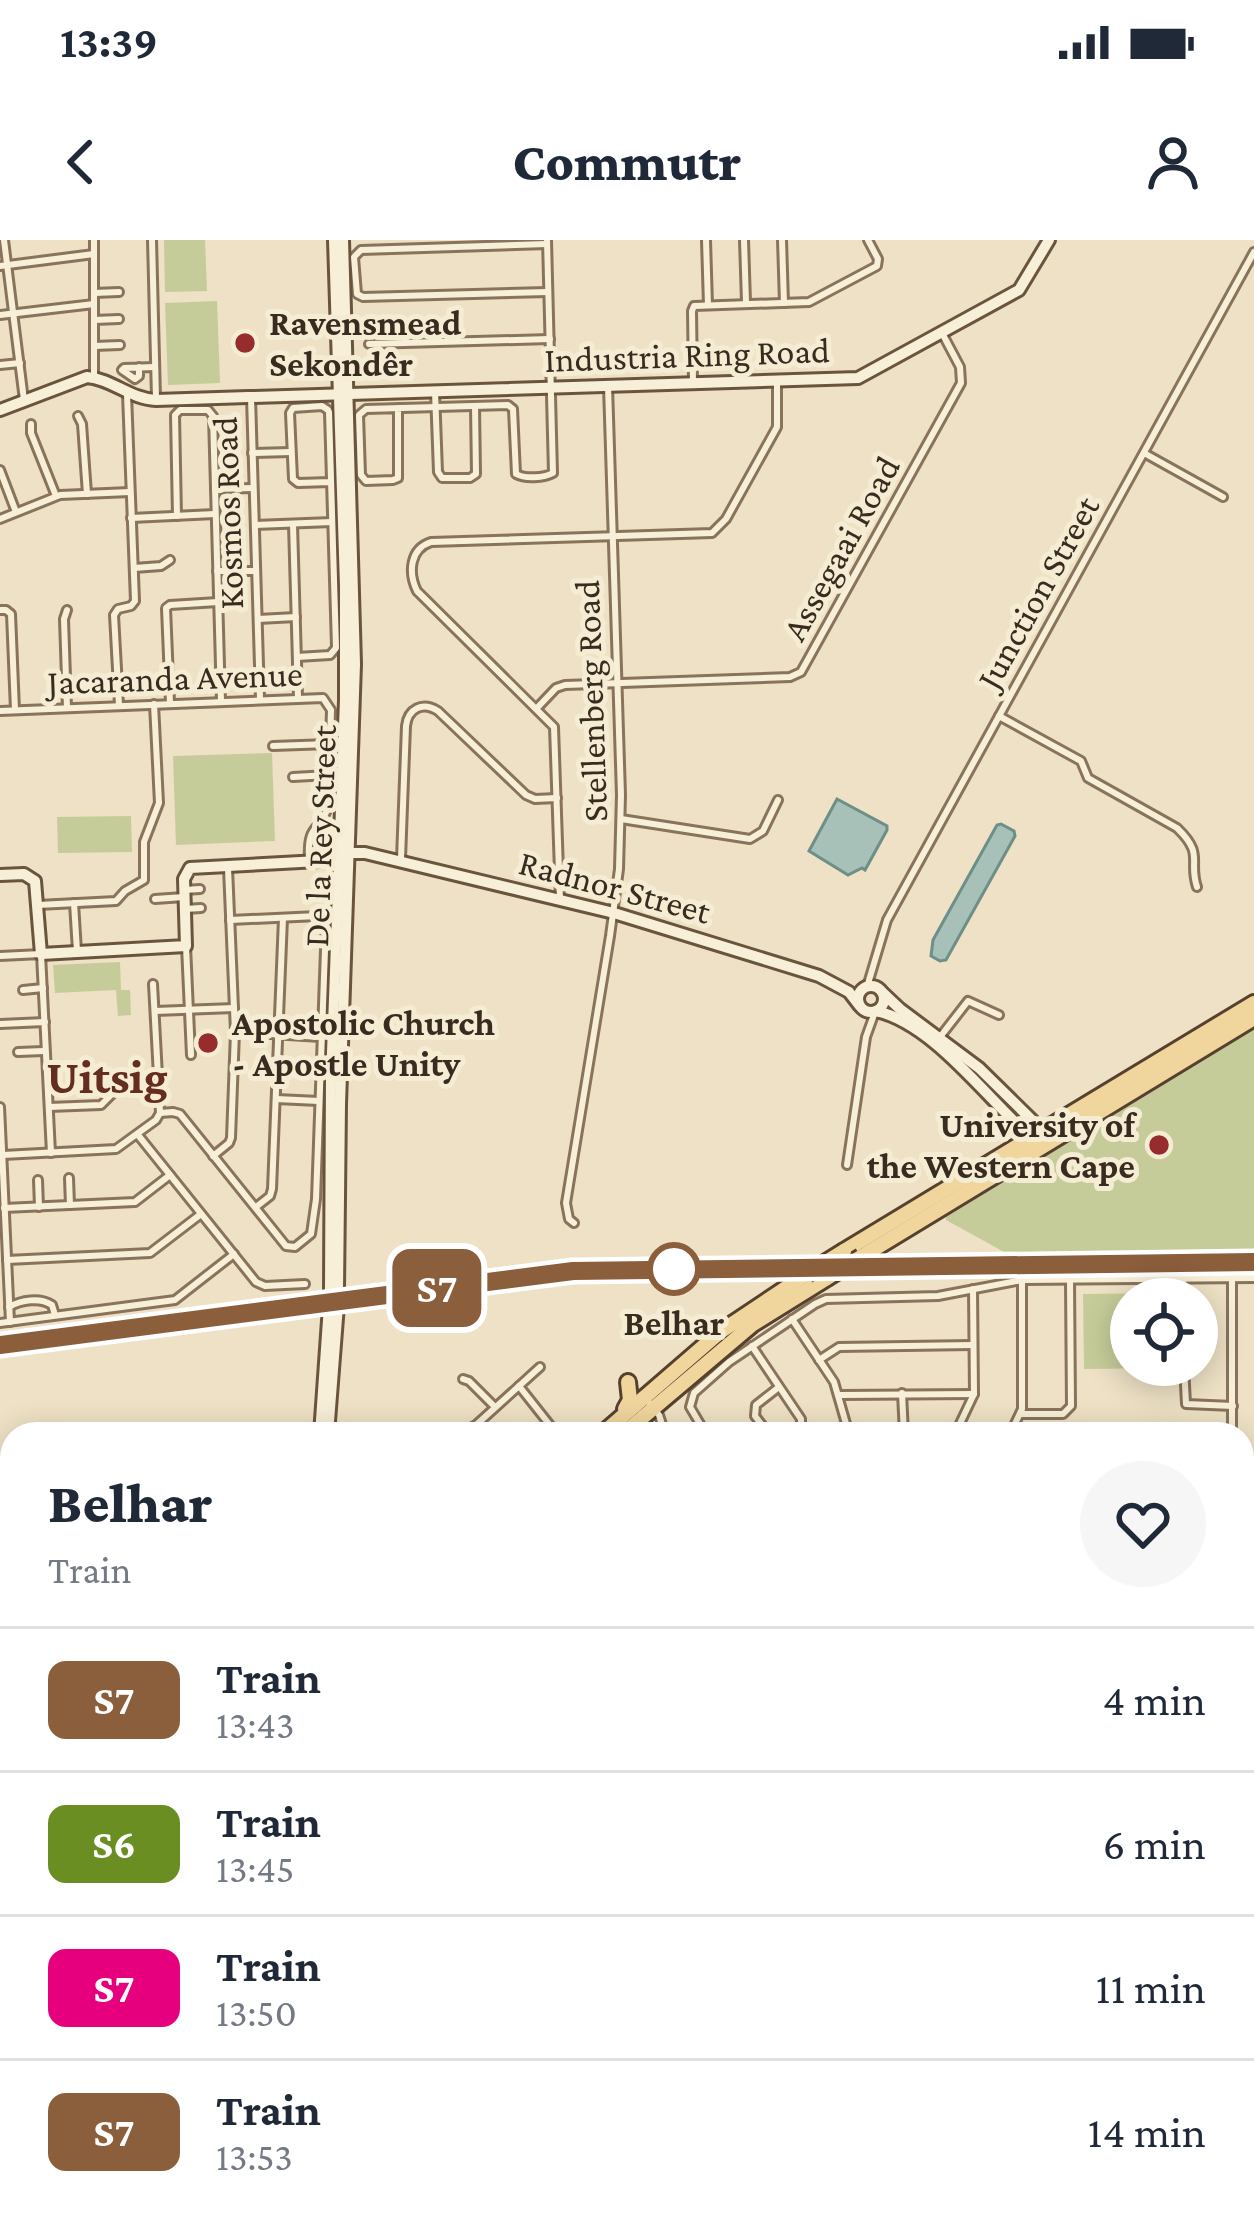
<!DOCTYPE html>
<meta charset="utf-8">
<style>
:root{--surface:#fff;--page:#f6f6f7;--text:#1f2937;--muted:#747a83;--line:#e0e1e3}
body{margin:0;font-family:"Crimson Pro",serif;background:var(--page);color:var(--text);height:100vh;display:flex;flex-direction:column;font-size:45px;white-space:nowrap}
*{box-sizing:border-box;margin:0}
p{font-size:39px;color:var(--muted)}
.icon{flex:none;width:66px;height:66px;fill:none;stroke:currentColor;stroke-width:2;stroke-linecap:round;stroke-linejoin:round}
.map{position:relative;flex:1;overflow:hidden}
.panel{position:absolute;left:0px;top:1182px;width:1254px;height:807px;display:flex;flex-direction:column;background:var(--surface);border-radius:36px 36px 0 0;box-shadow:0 6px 30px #0003}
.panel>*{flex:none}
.badge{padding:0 24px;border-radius:18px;font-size:42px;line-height:78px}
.controls{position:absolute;left:1110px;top:1038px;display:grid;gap:24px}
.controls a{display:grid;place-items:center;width:108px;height:108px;border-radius:50%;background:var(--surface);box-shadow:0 6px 30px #0003;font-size:60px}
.map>.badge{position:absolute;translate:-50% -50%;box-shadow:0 0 0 6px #fff}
.round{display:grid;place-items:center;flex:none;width:126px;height:126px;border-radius:63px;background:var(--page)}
.headline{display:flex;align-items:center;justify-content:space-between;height:204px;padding:0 48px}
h1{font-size:57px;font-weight:800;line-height:90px}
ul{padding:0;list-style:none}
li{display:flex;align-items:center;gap:36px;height:144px;padding:0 48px;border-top:3px solid var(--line)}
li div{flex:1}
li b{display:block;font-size:45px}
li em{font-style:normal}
li .badge{min-width:132px;font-weight:700;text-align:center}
.status{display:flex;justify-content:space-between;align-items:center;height:84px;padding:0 60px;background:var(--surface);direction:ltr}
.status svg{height:33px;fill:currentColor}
header{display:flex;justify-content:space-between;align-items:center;height:156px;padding:0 48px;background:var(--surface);font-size:54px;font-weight:800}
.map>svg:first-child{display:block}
</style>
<div class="status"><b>13:39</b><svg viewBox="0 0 49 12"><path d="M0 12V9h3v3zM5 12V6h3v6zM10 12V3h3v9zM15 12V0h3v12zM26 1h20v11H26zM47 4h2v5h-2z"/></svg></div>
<header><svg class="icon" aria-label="back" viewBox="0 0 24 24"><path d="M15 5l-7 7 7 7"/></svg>Commutr<svg class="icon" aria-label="person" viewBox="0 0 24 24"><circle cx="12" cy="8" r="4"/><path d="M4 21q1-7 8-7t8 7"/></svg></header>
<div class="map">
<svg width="1254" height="1988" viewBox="0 0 1254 1988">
<rect width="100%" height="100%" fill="#eee1c5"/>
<!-- green -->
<g fill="#c6cc99">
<polygon points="164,0 205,0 207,51 165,52"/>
<polygon points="217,61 220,143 168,145 165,63"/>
<polygon points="272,513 275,601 176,605 173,516"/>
<polygon points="131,576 132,612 58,613 57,577"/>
<polygon points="120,722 121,750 130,750 131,775 118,776 116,750 55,753 53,725"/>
<polygon points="1254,789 1254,1010 1006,1013 946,980 946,977"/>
<polygon points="1175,1053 1175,1059 1131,1059 1131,1125 1176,1125 1176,1128 1084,1129 1083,1054"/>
<polygon points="8,1925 12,1926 12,1977 695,1977 693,1988 0,1988 0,1926"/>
<polygon points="704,1977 931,1977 977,1988 702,1988"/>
</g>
<!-- water -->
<g fill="#a7c1b9" stroke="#6d8f87" stroke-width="3">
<polygon points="837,559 887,586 887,590 865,630 862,628 848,635 809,611"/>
<polygon points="1001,584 1014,591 1015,596 946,720 940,721 931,716 933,700 997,585"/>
</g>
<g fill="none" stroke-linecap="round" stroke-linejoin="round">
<!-- street casing -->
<g stroke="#89735b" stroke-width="12">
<g id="street">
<polyline points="4,0 24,160"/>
<polyline points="94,0 94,137"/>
<polyline points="152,0 156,158"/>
<polyline points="706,0 708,65"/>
<polyline points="744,0 746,62"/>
<polyline points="782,0 784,63"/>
<polyline points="547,4 361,10 354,17 357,54 363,57 548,52"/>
<polyline points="0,26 94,14"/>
<polyline points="94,53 119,52"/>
<polyline points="0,75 94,64"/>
<polyline points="94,80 119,79"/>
<polyline points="369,104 550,99"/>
<polyline points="94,106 120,105"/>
<polyline points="0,125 20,123"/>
<polyline points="139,127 139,136 135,139 122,130 124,128 155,127"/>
<polyline points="693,142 692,71 694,66 809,62 877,26 878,19 868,0"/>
<polyline points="435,152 438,232 442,238 470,238 476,234 475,166"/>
<polyline points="251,157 260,459"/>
<path d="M398 168V238L393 240 366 241 361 235 359 175 366 169 508 165 513 169 516 234C525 239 544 238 553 233L547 0"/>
<polyline points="78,176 82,184 87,254"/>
<polyline points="31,184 31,193 56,256"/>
<polyline points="252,213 291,212"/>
<polyline points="1144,213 1223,257"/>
<polyline points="0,230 16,272"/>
<polyline points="215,249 253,248"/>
<polyline points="177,276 175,175 180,170 208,170 213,176 221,461"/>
<polyline points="131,278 215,274"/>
<polyline points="0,279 60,255 130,252"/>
<polyline points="293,284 298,457"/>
<polyline points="255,285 332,282"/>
<polyline points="134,328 161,326 170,320"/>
<polyline points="217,331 256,331"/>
<polyline points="0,370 6,370 11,374 15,470"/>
<polyline points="258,379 296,377"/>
<path d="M297 417 330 415 336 408C334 329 331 250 329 172L328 170 322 166 293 168 290 173 293 239 298 243 331 242"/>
<polyline points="170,463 166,368 170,365 218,362"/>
<polyline points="119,465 114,375 118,369 131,366 135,361 127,154"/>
<polyline points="67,468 64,379 67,370"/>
<polyline points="537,468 556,448 565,445 790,437 801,432 961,143 960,127 942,93"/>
<path d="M0 471 323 458 331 470 328 567C320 593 307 582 309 619"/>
<path d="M999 476 1081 521 1088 538 1177 588C1205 615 1188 620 1197 647"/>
<polyline points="273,506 329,504"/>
<polyline points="293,537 329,535"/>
<polyline points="621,579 750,599 763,591 778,560"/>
<path d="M401 619 406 486C408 469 422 461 438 471L526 555 535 559 557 558"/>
<polyline points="184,650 200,649"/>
<polyline points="155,659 184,657"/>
<path d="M560 660 554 487 417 351C408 332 410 309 431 302L712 293 726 279 777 187V141"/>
<polyline points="74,663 77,711"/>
<polyline points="38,665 116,661 125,651 144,640 144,602 159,563 154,464"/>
<polyline points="185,669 201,668"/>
<polyline points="186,706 191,815"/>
<polyline points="0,716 41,714 51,913"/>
<polyline points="153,744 160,873"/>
<polyline points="867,747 887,680 1254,12"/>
<polyline points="23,750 43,748"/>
<polyline points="155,771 234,768"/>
<polyline points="0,784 45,782"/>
<polyline points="235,792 321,797"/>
<polyline points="940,797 968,761 999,775"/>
<polyline points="18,812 44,811"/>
<polyline points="276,859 319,861"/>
<polyline points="0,867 10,1082"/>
<polyline points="49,867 101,865 116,850"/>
<polyline points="160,873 173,872 180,874 286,1006 295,1007 311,994 316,959 326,682 318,676 230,680"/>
<polyline points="138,895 256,1042 265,1046 305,1044"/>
<polyline points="3,915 116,909 156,880 160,873"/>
<polyline points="213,916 229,903 231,898 235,792 228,628"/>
<polyline points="847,925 866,797 875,772"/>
<polyline points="69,938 70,965"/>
<polyline points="38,940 39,967"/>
<polyline points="256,967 270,956 272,949 283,678"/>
<polyline points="4,968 135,962 170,935"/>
<polyline points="574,983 569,979 566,963 610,696 619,629 621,555 608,146"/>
<polyline points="7,1020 150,1013 201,974"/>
<polyline points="1232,1038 1232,1194"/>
<polyline points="1183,1039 1184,1059"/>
<path d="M9 1067C21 1060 40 1057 52 1065L55 1075"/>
<polyline points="792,1079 834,1142 849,1194"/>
<polyline points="0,1083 175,1060 234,1014"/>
<polyline points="752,1106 801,1179 801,1194"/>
<polyline points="819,1120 839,1107 973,1105"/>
<polyline points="1184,1125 1186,1164 1233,1166"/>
<polyline points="463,1139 469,1141 495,1167"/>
<polyline points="519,1146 557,1194"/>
<polyline points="902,1153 904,1194"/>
<polyline points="840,1155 974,1154"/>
<polyline points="644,1156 659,1175 665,1194"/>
<polyline points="1022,1174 1063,1174 1071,1166 1070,1040"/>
<polyline points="461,1194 476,1185 540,1127"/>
<polyline points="706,1194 690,1167 694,1153 729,1122 815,1064 826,1059 938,1056 1022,1040 1254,1038"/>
<polyline points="769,1194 755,1176 756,1165 779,1147"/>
<polyline points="955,1194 974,1154 973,1049"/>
<polyline points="1010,1194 1022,1169 1022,1040"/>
<polyline points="1242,1249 1254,1249"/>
<polyline points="1242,1300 1254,1298"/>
<polyline points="1242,1360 1254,1359"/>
<polyline points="1242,1414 1254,1413"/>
<polyline points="1242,1415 1243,1431"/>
<polyline points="1242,1549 1254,1547"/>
<polyline points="1242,1597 1254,1595"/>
<polyline points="1249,1645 1254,1670"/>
<polyline points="1242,1646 1254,1644"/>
<polyline points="0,1704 12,1708"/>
<polyline points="0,1731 0,1745"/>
<polyline points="0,1731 12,1728"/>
<polyline points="0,1750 12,1755"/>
<polyline points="1242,1759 1254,1760"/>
<polyline points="1251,1814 1254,1765"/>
<polyline points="1143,1977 1146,1988"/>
<polyline points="1189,1988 1190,1977"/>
<polyline points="1222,1988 1254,1988"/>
</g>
</g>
<!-- secondary casing -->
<g stroke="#6a543e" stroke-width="16">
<g id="secondary">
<path d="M0 170 87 137C112 139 130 159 156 160L858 138 1019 50 1049 0"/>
<polyline points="312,620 340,613 365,613 614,673 819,736 849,752 859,765"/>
<polyline points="0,635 24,634 35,641 41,714 186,706 184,639 190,628 319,621"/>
<circle cx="871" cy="759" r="13"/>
<polyline points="883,753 900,769 979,828 1038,886 1042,899"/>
<path d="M876 771C935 784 990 863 1035 901"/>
<polyline points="338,1049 340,864 355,424 343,0"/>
<polyline points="330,1050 331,840 345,460 345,346 334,0"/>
<polyline points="320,1194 329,1066"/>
<polyline points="328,1194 338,1065"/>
<polyline points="1242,1459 1254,1457"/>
</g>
</g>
<!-- primary casing -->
<g stroke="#56412f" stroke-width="20">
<g id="primary">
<polyline points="844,1011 1254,763"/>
<polyline points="861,1017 1254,778"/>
<polyline points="625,1169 630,1160 628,1142"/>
<polyline points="602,1194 720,1092 807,1034"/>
<polyline points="623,1194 753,1084 827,1038"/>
<polyline points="0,1501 12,1495"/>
<polyline points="0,1516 12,1510"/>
<polyline points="0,1602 12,1608"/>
<polyline points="0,1618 12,1624"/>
<polyline points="954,1977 1001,1988"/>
<polyline points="1012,1977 1058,1988"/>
</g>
</g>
<!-- street -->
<use href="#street" stroke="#f8efd8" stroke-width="6"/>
<!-- secondary -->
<use href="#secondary" stroke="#f8efd8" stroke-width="10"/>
<!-- primary -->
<use href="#primary" stroke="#f0d69d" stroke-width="14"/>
<!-- rail casing -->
<g stroke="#392b1f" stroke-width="8">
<polyline id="rail" points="0,1105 573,1031 1254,1022"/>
</g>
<!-- rail -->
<use href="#rail" stroke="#f5ecd4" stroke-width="3" stroke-dasharray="9" stroke-linecap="butt"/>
<!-- secondary-bridge casing -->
<g stroke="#6a543e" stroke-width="16" stroke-linecap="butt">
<g id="secondary-bridge">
<polyline points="338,1065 338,1049"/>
<polyline points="329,1066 330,1050"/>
</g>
</g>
<!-- primary-bridge casing -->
<g stroke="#56412f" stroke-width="20" stroke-linecap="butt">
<g id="primary-bridge">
<polyline points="807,1034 844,1011"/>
<polyline points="827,1038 861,1017"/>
</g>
</g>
<!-- secondary-bridge -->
<use href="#secondary-bridge" stroke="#f8efd8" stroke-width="10"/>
<!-- primary-bridge -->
<use href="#primary-bridge" stroke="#f0d69d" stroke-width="14"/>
</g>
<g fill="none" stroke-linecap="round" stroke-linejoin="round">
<!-- line casing -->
<g stroke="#fff" stroke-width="27">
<polyline id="line" points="0,1105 573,1031 1254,1022"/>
</g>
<!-- line -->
<use href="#line" stroke="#8b5e3c" stroke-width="18"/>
</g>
<!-- markers -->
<g fill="#972c2d" stroke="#f5ecd4" stroke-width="4.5">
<circle cx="245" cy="103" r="12"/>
<circle cx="208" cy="803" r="12"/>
<circle cx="1159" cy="905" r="12"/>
</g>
<circle fill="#fff" stroke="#8b5e3c" stroke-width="6" cx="674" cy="1029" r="24"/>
<g text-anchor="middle" stroke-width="10" stroke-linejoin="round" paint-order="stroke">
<!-- poi labels -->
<g font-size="36" font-weight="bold" fill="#392b1f" stroke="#f5ecd4" text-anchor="start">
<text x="269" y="95">Ravensmead<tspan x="269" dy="41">Sekondêr</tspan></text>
<text x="232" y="795">Apostolic Church<tspan x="232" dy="41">- Apostle Unity</tspan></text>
<text x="1135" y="897" text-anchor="end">University of<tspan x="1135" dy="41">the Western Cape</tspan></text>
</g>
<!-- street labels -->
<g font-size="36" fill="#392b1f" stroke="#f5ecd4">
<text transform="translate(687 114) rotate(-2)" y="13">Industria Ring Road</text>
<text transform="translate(227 273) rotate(-92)" y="13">Kosmos Road</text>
<text transform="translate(840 308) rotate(-61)" y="13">Assegaai Road</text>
<text transform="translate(1037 352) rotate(-61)" y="13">Junction Street</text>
<text transform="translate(175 437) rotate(-2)" y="13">Jacaranda Avenue</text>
<text transform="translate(590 461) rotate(-92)" y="13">Stellenberg Road</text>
<text transform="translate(319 596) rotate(-88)" y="13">De la Rey Street</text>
<text transform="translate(615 646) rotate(15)" y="13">Radnor Street</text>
</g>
<!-- stop labels -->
<g font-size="36" font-weight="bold" fill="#392b1f" stroke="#f5ecd4">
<text x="674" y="1095">Belhar</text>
</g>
<!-- district labels -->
<g font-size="48" font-weight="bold" fill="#652d1f" stroke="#f5ecd4">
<text x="107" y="853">Uitsig</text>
</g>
</g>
</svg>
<div class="controls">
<a><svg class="icon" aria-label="locate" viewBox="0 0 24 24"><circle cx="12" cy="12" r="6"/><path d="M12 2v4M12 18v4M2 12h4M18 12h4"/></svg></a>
</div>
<b class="badge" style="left:437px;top:1048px;background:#8b5e3c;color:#fff">S7</b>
<section class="panel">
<div class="headline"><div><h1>Belhar</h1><p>Train</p></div><a class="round"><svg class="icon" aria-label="heart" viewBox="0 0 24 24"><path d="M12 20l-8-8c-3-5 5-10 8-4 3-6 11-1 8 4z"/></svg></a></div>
<ul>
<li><span class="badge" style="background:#8b5e3c;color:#fff">S7</span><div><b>Train</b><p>13:43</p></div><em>4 min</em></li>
<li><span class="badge" style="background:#6b8e23;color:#fff">S6</span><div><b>Train</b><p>13:45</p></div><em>6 min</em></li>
<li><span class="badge" style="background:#e6007e;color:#fff">S7</span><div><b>Train</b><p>13:50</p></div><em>11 min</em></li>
<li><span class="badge" style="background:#8b5e3c;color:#fff">S7</span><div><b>Train</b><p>13:53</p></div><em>14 min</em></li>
</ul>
</section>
</div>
